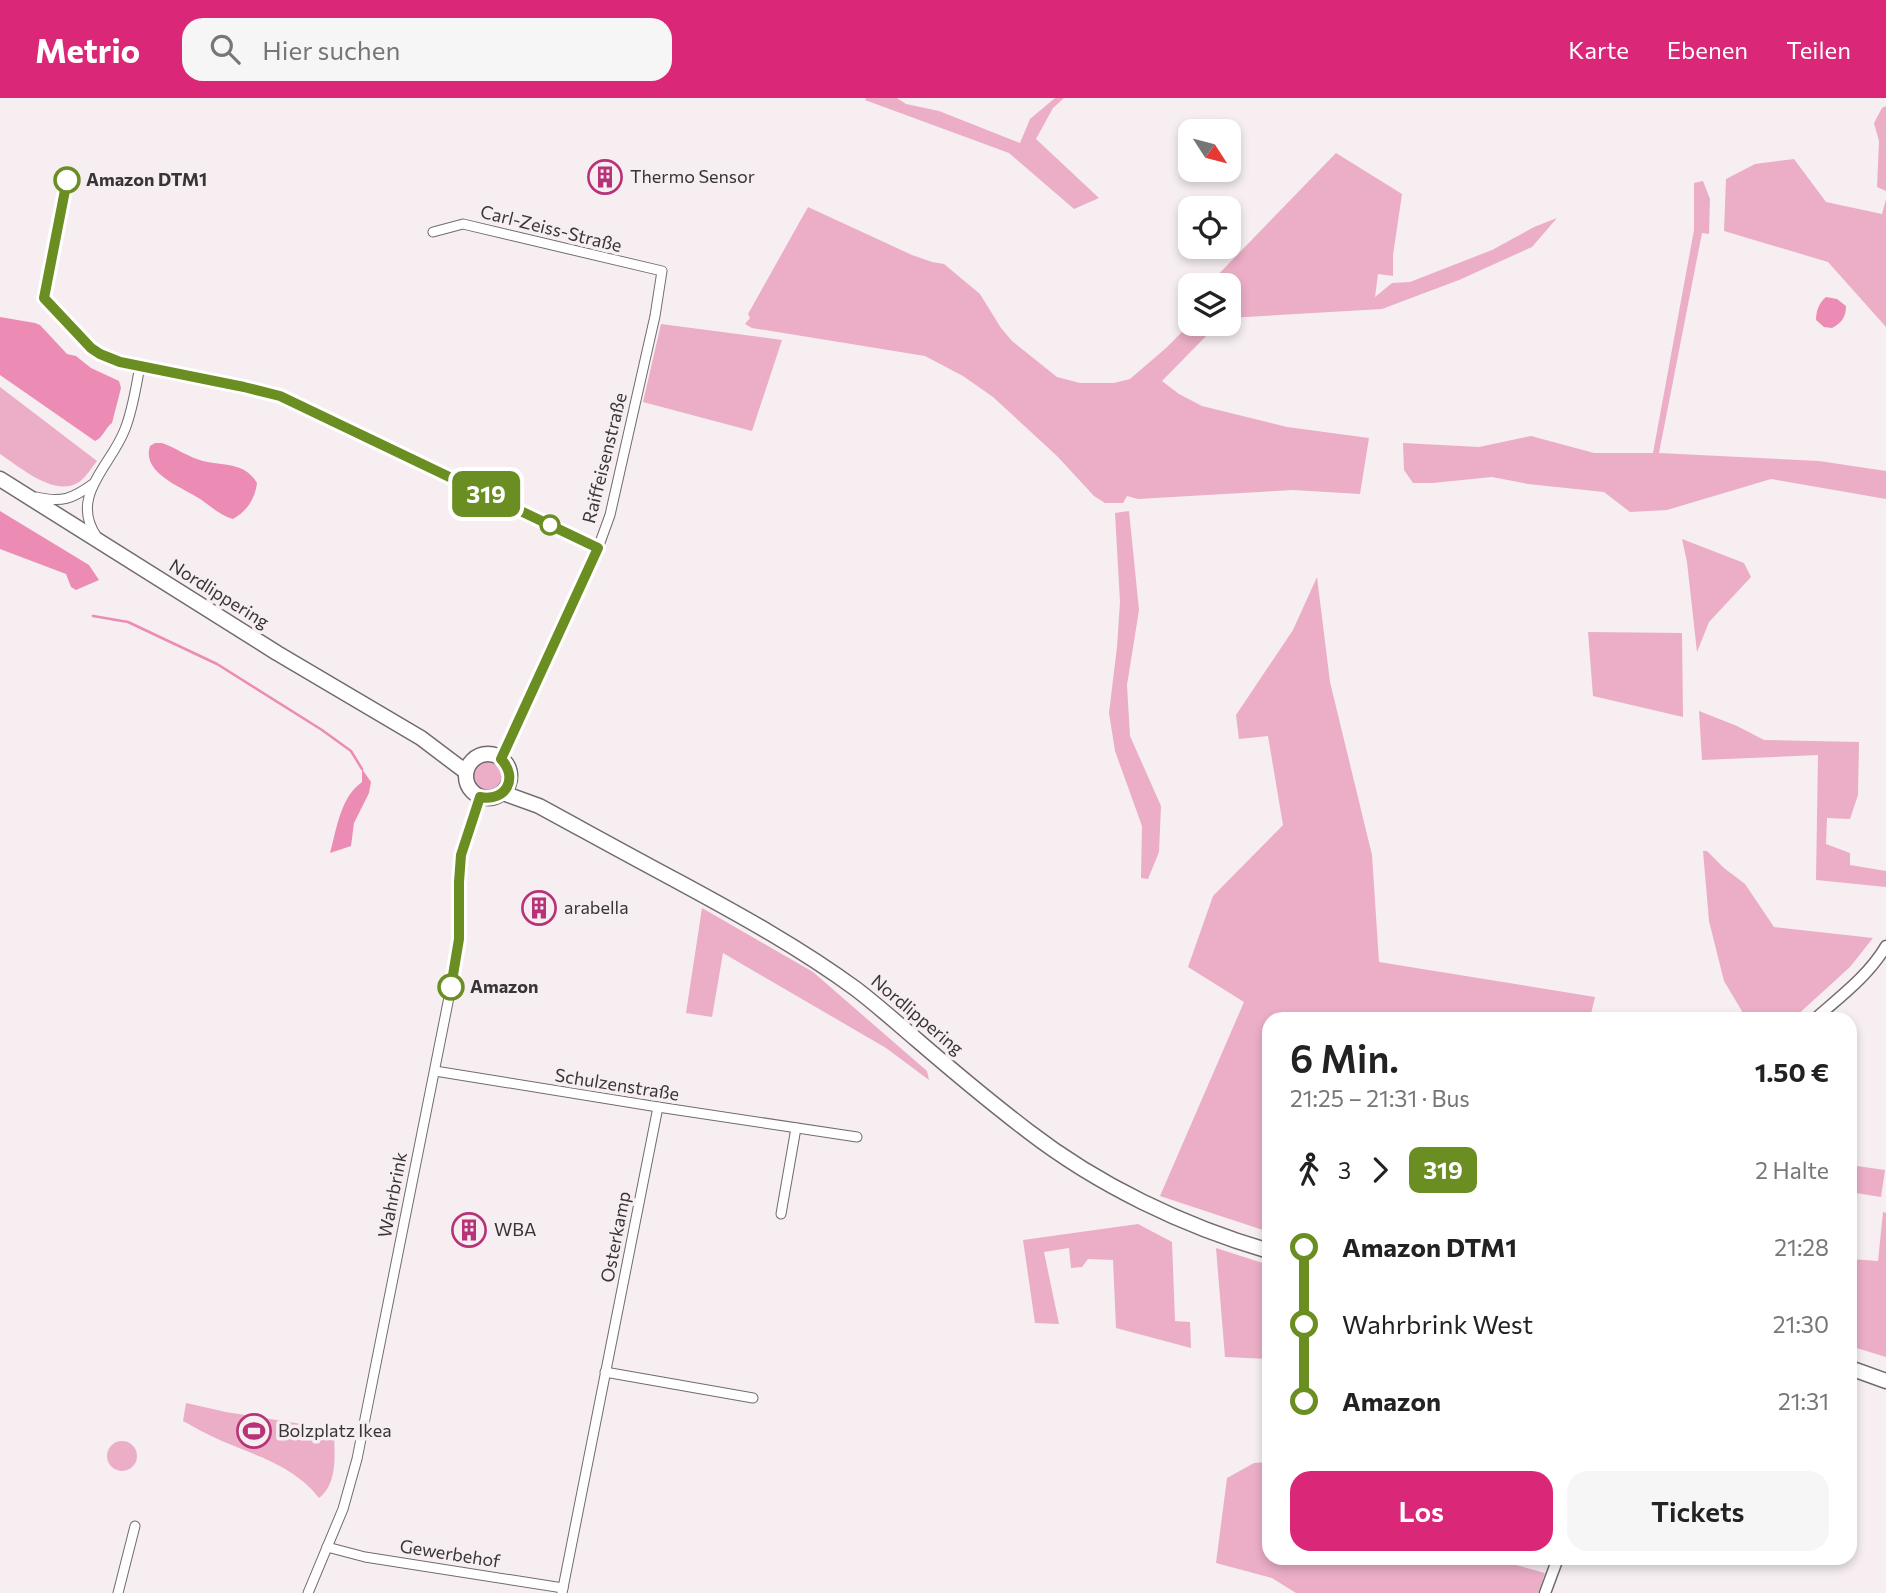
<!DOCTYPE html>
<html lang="de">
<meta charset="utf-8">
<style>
:root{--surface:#fff;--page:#f6f6f6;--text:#222;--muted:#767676;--accent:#db2777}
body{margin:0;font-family:Commissioner,sans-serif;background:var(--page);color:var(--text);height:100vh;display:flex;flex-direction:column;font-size:26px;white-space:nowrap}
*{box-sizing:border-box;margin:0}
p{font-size:23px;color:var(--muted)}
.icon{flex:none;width:38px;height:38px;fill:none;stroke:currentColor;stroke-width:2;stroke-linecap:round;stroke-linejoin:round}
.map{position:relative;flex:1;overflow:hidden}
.details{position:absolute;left:1262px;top:914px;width:595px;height:553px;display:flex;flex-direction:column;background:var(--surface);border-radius:21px;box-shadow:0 4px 10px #0003}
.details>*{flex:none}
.badge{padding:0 14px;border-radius:10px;font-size:24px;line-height:46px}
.needle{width:46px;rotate:126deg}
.controls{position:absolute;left:1178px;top:21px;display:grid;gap:14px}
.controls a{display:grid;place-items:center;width:63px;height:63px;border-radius:14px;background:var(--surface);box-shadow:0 4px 10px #0003;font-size:35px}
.map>.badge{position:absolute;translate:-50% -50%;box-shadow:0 0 0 4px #fff}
.legs{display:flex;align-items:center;gap:10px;height:77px;padding:0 28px;font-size:23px}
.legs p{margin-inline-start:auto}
.head{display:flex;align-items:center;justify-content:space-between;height:119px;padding:0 28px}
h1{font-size:38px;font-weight:600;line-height:52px}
.primary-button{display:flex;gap:14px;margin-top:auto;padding:14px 28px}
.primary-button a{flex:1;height:80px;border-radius:21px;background:var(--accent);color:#fff;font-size:28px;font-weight:600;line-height:80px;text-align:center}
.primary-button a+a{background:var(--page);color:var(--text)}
ul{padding:0 28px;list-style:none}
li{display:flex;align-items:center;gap:24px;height:77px;font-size:26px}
li i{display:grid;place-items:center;width:10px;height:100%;margin:0 9px;background:currentColor}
li i::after{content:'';width:18px;height:18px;margin:-9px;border:5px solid;border-radius:50%;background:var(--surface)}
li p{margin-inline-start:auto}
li:first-child i{background:linear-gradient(#0000 50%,currentColor 0)}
li:last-child i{background:linear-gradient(currentColor 50%,#0000 0)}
header{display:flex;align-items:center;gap:42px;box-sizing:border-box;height:98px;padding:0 35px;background:var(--accent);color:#fff}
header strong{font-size:33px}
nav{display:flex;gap:38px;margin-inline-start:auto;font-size:24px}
.search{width:490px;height:63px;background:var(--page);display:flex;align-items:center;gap:18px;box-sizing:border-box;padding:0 24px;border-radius:21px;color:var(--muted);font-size:26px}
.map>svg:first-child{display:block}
</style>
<header>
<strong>Metrio</strong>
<div class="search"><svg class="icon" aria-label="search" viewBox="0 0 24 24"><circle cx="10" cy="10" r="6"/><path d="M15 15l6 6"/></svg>Hier suchen</div>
<nav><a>Karte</a><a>Ebenen</a><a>Teilen</a></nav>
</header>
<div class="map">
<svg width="1886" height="1495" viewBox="0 0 1886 1495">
<rect width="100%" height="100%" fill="#f6eef1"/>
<!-- green -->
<g fill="#ebaec6">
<polygon points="866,0 897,0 906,6 939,13 1020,45 1030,21 1055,0 1064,0 1053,10 1036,41 1099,100 1074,111 1009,55 865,2"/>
<polygon points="1886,8 1886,93 1877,89 1879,43 1874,25 1882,10"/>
<polygon points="1336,55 1402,96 1393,157 1393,178 1378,176 1375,199 1392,185 1410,184 1492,152 1534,129 1557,120 1532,149 1459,182 1382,211 1229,220 1228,187 1208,187"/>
<polygon points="1794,61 1826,104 1882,116 1886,101 1886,229 1828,164 1724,133 1726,81 1755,66"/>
<polygon points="1703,83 1710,101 1709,136 1702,135 1659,355 1819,363 1886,373 1886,401 1771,381 1667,412 1630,414 1604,394 1528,386 1492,379 1433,385 1413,385 1404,372 1403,345 1479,349 1531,338 1594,355 1653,355 1694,132 1694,85"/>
<polygon points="808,109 912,157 932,164 944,166 980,196 1001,230 1012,243 1057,279 1080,285 1114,285 1130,281 1166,250 1190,226 1212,226 1209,235 1162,283 1179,296 1202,308 1287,329 1369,340 1360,396 1293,392 1138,401 1127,398 1123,405 1105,405 1094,398 1057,358 993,299 963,278 925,258 752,230 745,226 750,220 748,216"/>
<polygon points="661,226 782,242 752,333 643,304"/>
<path d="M0 289 97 363C92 369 86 379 79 384 55 400 20 369 0 356Z"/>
<polygon points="1129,413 1139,512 1127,587 1130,638 1161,708 1159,754 1148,781 1141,780 1142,728 1115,653 1109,615 1117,549 1120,504 1115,415"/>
<polygon points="1682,441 1744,465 1751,479 1709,524 1697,554 1687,464"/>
<polygon points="1317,479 1330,584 1372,757 1379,864 1595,899 1590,920 1269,920 1269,1134 1160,1098 1244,904 1188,869 1213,798 1283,727 1268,638 1239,641 1236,617 1293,532"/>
<polygon points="1588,534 1682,535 1683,619 1593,598"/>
<polygon points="1699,613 1737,628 1764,642 1859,644 1858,697 1850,721 1827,720 1826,746 1850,755 1850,767 1886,773 1886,789 1816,782 1818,657 1702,662"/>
<circle cx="487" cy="679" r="17"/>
<polygon points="1703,753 1707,753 1724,770 1745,786 1774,829 1873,840 1850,869 1794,920 1746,920 1724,883 1709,823"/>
<polygon points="702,810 813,874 927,973 929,982 886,950 723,855 712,919 686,915"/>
<polygon points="1850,1067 1885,1072 1881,1099 1850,1094"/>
<polygon points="1883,1114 1886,1115 1886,1259 1850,1248 1850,1161 1878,1163"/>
<polygon points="1138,1126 1172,1144 1175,1223 1190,1224 1191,1250 1116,1230 1113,1162 1088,1161 1082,1169 1071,1170 1069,1150 1044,1154 1059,1226 1035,1225 1023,1142"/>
<polygon points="1216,1150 1269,1167 1269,1261 1225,1259"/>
<path d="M186 1305 226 1314 334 1331C334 1353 339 1385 319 1400 294 1368 257 1358 222 1343 208 1337 196 1330 183 1323Z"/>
<circle cx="122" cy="1358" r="15"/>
<polygon points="1269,1364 1269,1460 1467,1460 1467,1467 1516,1467 1545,1475 1538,1495 1296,1495 1272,1480 1216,1465 1227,1380 1254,1365"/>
</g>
<!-- water -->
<g fill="#ec8cb5">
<path d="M1826 199 1837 201 1846 208C1846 218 1842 225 1832 230L1824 229 1816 222C1816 213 1819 205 1826 199Z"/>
<path d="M0 219 35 225 40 227 67 256 76 258 91 270 119 283 121 290 112 325C105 330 103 340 95 343L0 277Z"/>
<path d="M155 345H162C176 350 188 359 203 363 223 368 245 364 257 385 255 401 247 413 233 421 219 417 211 408 200 401 182 389 141 375 150 348Z"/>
<polygon points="0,413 89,467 99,482 76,492 71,489 66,476 0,451"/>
<path d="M362 671 371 684 369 695 354 725 351 748 330 755C337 730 340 700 362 684Z"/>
</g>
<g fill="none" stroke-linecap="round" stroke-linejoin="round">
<!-- stream -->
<polyline stroke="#ec8cb5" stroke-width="2.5" points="93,518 128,524 217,566 322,632 351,653 362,671"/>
<!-- minor casing -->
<g stroke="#716b6d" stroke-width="11">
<g id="minor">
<polyline points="433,134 463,126 662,173 655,218 610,417 598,450 577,498 501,661"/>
<path d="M36 399C62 405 72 401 93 386"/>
<path d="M97 439C68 398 112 367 125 331 133 311 136 288 140 268L280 298 598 450"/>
<polyline points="435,973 658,1009 857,1039"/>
<polyline points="781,1116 796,1030"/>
<polyline points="605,1274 753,1300"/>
<polyline points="327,1449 365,1459 563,1490"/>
<polyline points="118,1495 135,1428"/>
<path d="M308 1495 343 1411 357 1361 457 859C461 825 455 790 462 756 465 737 474 718 480 699"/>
<polyline points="562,1495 658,1009"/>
</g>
</g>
<!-- tertiary casing -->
<g stroke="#716b6d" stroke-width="13">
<g id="tertiary">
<path d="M1816 920C1841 898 1869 877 1886 848"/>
<polyline points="1545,1495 1558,1460"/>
</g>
</g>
<!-- primary casing -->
<g stroke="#716b6d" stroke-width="17">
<g id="primary">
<polyline points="0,381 277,555 421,640 466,674"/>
<circle cx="488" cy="678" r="22"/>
<path d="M503 695 539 708C585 733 632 759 679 784 740 817 800 850 856 891 877 907 897 925 917 942 953 973 990 1004 1028 1033 1098 1087 1183 1128 1269 1153"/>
<polyline points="1850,1270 1886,1283"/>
</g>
</g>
<!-- minor -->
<use href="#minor" stroke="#fff" stroke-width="9"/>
<!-- tertiary -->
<use href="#tertiary" stroke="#fff" stroke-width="10"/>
<!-- primary -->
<use href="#primary" stroke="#fff" stroke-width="14"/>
</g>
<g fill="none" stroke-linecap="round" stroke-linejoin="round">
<!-- line-1 casing -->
<g stroke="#fff" stroke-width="16">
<path id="line-1" d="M67 82 44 200 91 250 100 256 120 264 244 289 280 298 598 450 501 661C519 680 506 704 480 699L461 757 459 784V841L451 889"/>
</g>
<!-- line-1 -->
<use href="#line-1" stroke="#6b8e23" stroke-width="10"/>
</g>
<!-- icons -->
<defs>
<g id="building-ring" transform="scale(1.75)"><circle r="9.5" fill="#f6eef1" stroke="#b73277" stroke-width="1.5"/><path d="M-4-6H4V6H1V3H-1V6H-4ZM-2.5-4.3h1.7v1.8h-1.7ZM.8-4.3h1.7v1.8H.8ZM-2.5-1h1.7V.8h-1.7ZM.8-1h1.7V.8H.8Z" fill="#b73277"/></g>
<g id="stadium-ring" transform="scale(1.75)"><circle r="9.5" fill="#f6eef1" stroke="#b73277" stroke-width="1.5"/><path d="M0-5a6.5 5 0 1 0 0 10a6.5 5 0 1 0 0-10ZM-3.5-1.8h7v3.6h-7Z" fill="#b73277"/></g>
</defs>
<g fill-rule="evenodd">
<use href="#building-ring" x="605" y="79"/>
<use href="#building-ring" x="539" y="810"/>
<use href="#building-ring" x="469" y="1132"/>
<use href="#stadium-ring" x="254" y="1333"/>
</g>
<!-- markers -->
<g fill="#fff" stroke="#6b8e23" stroke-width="3.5">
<circle cx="67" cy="82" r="12"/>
<circle cx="550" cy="427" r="9"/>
<circle cx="451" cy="889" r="12"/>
</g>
<g text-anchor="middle" stroke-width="7" stroke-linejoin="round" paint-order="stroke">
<!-- poi labels -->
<g font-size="18" fill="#383536" stroke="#f6eef1" text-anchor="start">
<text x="630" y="85">Thermo Sensor</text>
<text x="564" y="816">arabella</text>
<text x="494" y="1138">WBA</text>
<text x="278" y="1339">Bolzplatz Ikea</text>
</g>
<!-- stop labels -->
<g font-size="18" font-weight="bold" fill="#383536" stroke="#f6eef1" text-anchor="start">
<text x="86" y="88">Amazon DTM1</text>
<text x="470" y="895">Amazon</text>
</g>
<!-- street labels -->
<g font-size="18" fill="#383536" stroke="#f6eef1">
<text transform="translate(551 131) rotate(14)" y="6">Carl-Zeiss-Straße</text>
<text transform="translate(605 360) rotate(-76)" y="6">Raiffeisenstraße</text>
<text transform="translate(219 496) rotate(32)" y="6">Nordlippering</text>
<text transform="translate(917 917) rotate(40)" y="6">Nordlippering</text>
<text transform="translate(617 987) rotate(9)" y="6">Schulzenstraße</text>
<text transform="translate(393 1097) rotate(-79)" y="6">Wahrbrink</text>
<text transform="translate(616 1139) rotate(-79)" y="6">Osterkamp</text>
<text transform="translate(450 1456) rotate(9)" y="6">Gewerbehof</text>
</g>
</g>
</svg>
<div class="controls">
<a><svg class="needle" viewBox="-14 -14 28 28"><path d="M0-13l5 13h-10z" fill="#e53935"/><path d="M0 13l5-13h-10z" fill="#767676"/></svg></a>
<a><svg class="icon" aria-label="locate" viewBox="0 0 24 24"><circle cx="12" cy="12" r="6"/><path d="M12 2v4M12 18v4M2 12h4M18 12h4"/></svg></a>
<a><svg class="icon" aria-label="layers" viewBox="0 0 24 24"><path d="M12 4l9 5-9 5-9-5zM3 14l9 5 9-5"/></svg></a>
</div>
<b class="badge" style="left:486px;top:396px;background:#6b8e23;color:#fff">319</b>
<section class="details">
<div class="head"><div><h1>6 Min.</h1><p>21:25 – 21:31 · Bus</p></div><b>1.50 €</b></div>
<div class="legs"><svg class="icon" aria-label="walk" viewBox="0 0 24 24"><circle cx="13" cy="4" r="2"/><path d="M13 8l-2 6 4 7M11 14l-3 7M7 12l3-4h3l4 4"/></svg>3<svg class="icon" aria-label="forward" viewBox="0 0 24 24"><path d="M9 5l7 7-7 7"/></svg><b class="badge" style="background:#6b8e23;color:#fff">319</b><p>2 Halte</p></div>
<ul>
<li><i style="color:#6b8e23"></i><b>Amazon DTM1</b><p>21:28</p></li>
<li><i style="color:#6b8e23"></i><span>Wahrbrink West</span><p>21:30</p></li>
<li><i style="color:#6b8e23"></i><b>Amazon</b><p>21:31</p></li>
</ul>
<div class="primary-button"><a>Los</a><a>Tickets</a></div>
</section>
</div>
